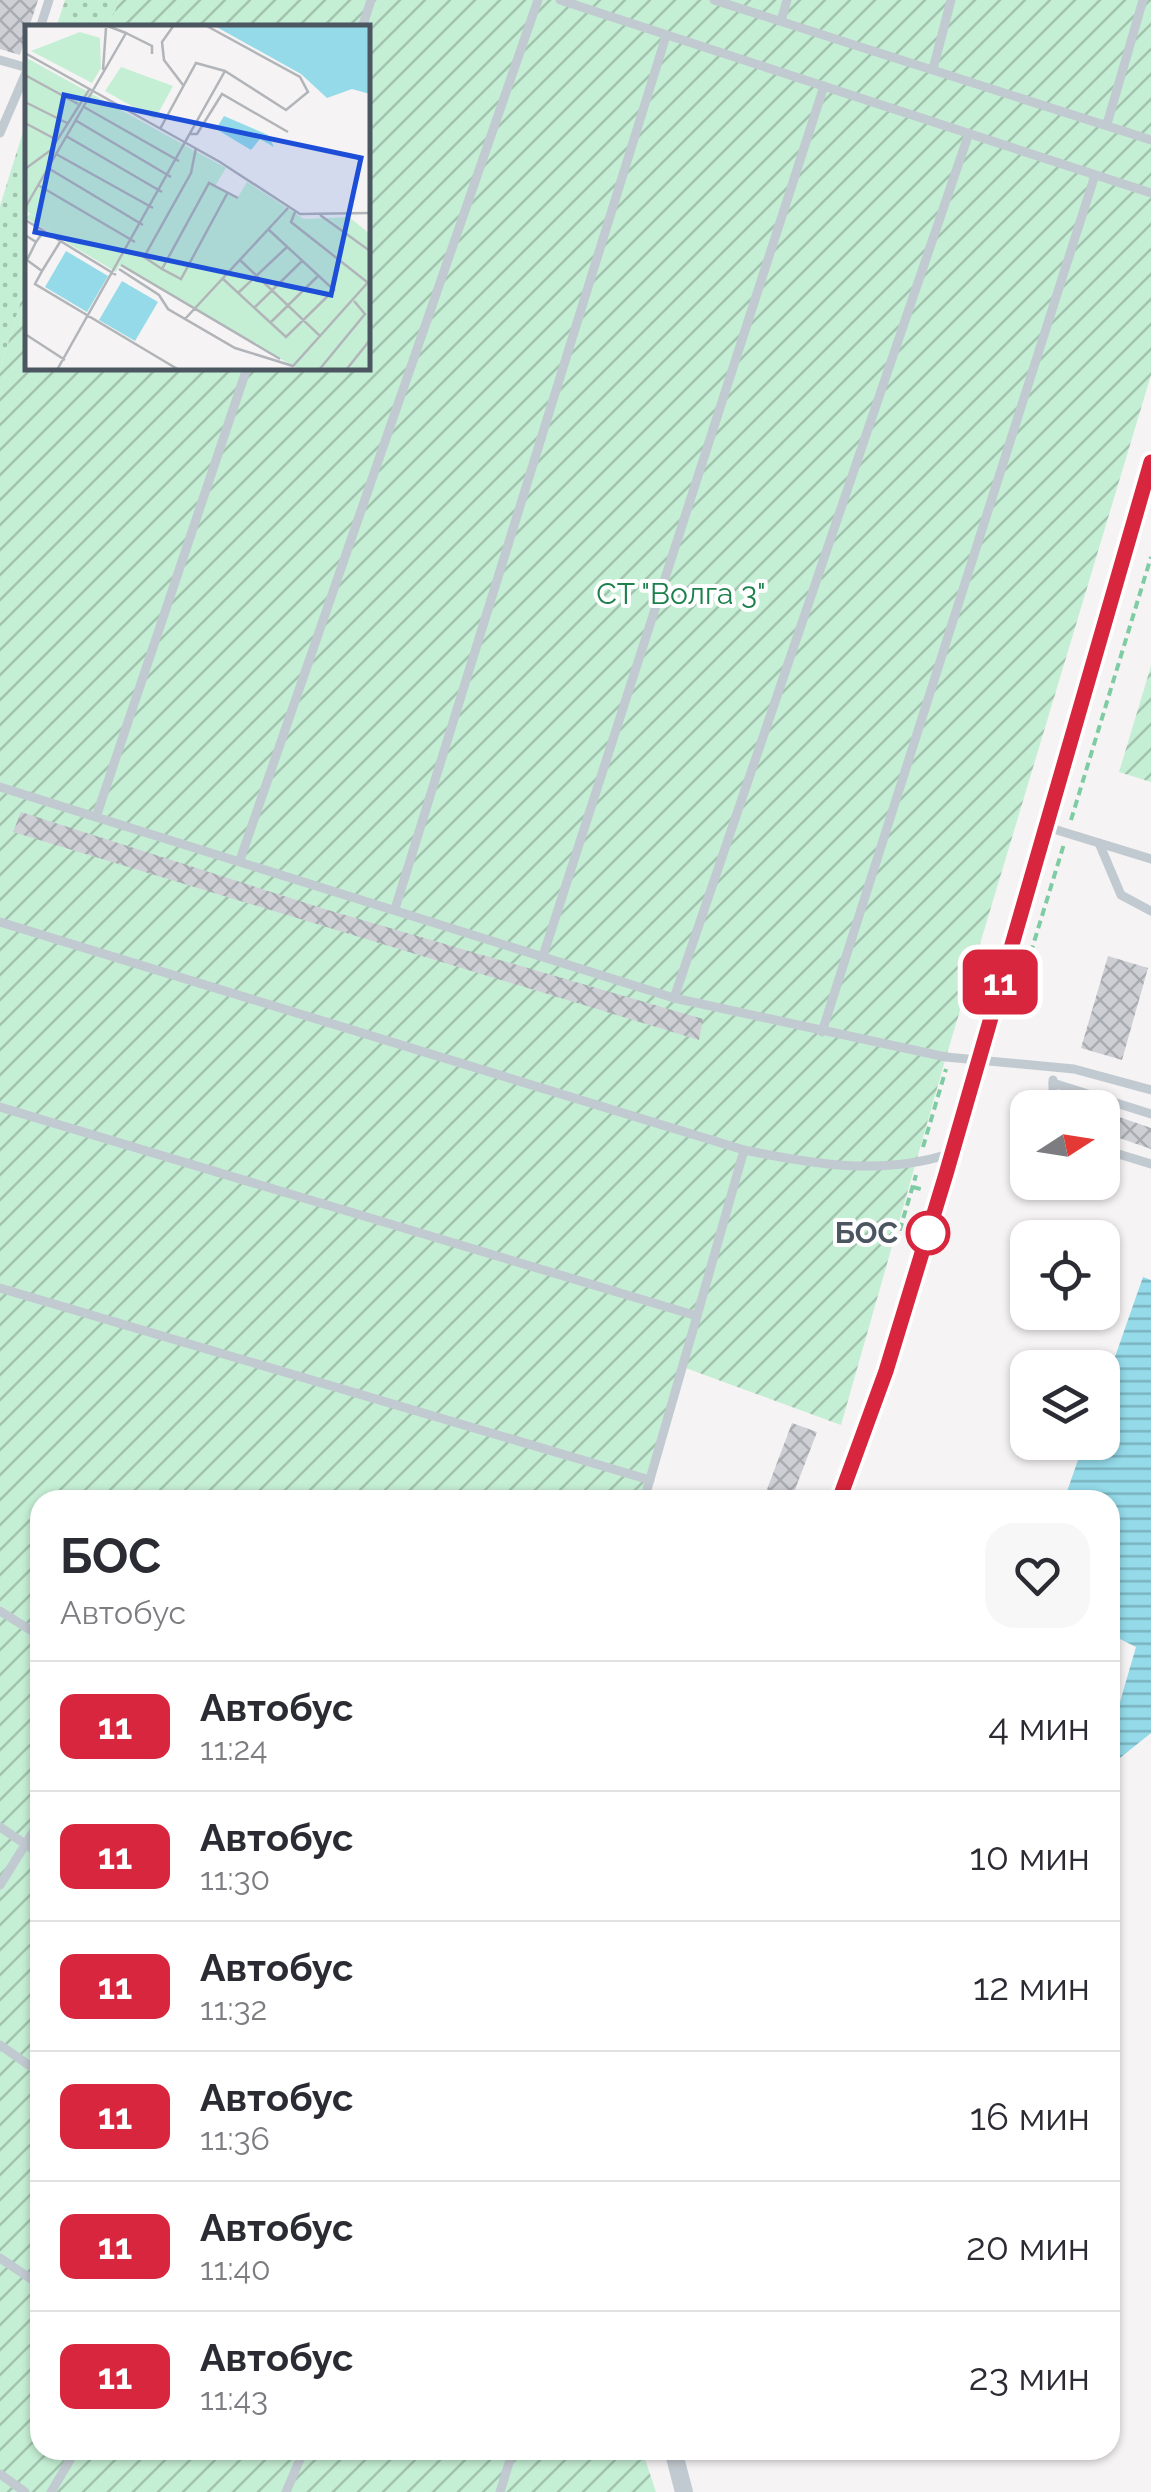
<!DOCTYPE html>
<html lang="ru">
<meta charset="utf-8">
<style>
:root{--surface:#fff;--page:#f7f7f7;--text:#2b2b33;--muted:#7c7c81;--line:#e1e1e2}
body{margin:0;font-family:Raleway,sans-serif;background:var(--page);color:var(--text);height:100vh;display:flex;flex-direction:column;font-size:38px;white-space:nowrap}
*{box-sizing:border-box;margin:0}
p{font-size:32px;color:var(--muted)}
.icon{flex:none;width:55px;height:55px;fill:none;stroke:currentColor;stroke-width:2;stroke-linecap:round;stroke-linejoin:round}
.map{position:relative;flex:1;overflow:hidden}
.side{position:absolute;left:30px;top:1490px;width:1090px;height:970px;display:flex;flex-direction:column;background:var(--surface);border-radius:30px;box-shadow:0 2px 8px #0004}
.side>*{flex:none}
.badge{padding:0 20px;border-radius:15px;font-size:35px;line-height:65px}
.needle{width:65px;rotate:78deg}
.controls{position:absolute;left:1010px;top:1090px;display:grid;gap:20px}
.controls a{display:grid;place-items:center;width:110px;height:110px;border-radius:20px;background:var(--surface);box-shadow:0 2px 8px #0004;font-size:50px}
.map>.badge{position:absolute;translate:-50% -50%;box-shadow:0 0 0 5px #fff}
.round{display:grid;place-items:center;flex:none;width:105px;height:105px;border-radius:30px;background:var(--page)}
.overview{display:flex;align-items:center;justify-content:space-between;height:170px;padding:0 30px}
h1{font-size:48px;font-weight:700;line-height:75px}
ul{padding:0;list-style:none}
li{display:flex;align-items:center;gap:30px;height:130px;padding:0 30px;border-top:2px solid var(--line)}
li div{flex:1}
li b{display:block;font-size:38px}
li em{font-style:normal}
li .badge{min-width:110px;font-weight:700;text-align:center}
.map>svg:first-child{display:block}
</style>
<div class="map">
<svg width="1151" height="2492" viewBox="0 0 1151 2492">
<defs>
<pattern id="grass-dots" width="8" height="8" patternUnits="userSpaceOnUse" patternTransform="scale(2.5)"><rect width="8" height="8" fill="#c5efd4"/><path d="M2 2h.1M6 6h.1" fill="none" stroke="#a2c4af" stroke-width="1.8" stroke-linecap="round"/></pattern>
<pattern id="garden-furrows" width="10" height="10" patternUnits="userSpaceOnUse" patternTransform="scale(2.5)"><rect width="10" height="10" fill="#c5efd4"/><path d="M-1 1l2-2M0 10L10 0M9 11l2-2" fill="none" stroke="#a2c4af"/></pattern>
<pattern id="water-rules" width="6" height="5" patternUnits="userSpaceOnUse" patternTransform="scale(2.5)"><rect width="6" height="5" fill="#94dae9"/><path d="M0 2.5h6" fill="none" stroke="#7bb4c0"/></pattern>
<pattern id="building-cross-hatch" width="8" height="8" patternUnits="userSpaceOnUse" patternTransform="scale(2.5)"><rect width="8" height="8" fill="#cdcfd5"/><path d="M0 0l8 8M0 8l8-8" fill="none" stroke="#a8abb0"/></pattern>
</defs>
<rect width="100%" height="100%" fill="#f5f3f3"/>
<!-- grass -->
<g fill="url(#grass-dots)">
<polygon points="65,0 119,0 109,27 56,28"/>
<polygon points="27,119 27,281 0,370 0,206"/>
</g>
<!-- garden -->
<g fill="url(#garden-furrows)">
<polygon points="119,0 1151,0 1151,375 946,1057 841,1425 683,1367 644,1500 40,1500 40,2450 642,2450 656,2492 0,2492 0,370 27,281 28,368 368,368 368,28 109,27"/>
<polygon points="1151,666 1151,782 1119,772"/>
</g>
<!-- water -->
<polygon fill="url(#water-rules)" points="1143,1277 1151,1280 1151,1733 1110,1766 1110,1736 1136,1647 1110,1634 1110,1500 1064,1500 1084,1443 1102,1442 1103,1391"/>
<!-- building -->
<g fill="url(#building-cross-hatch)">
<polygon points="0,0 38,0 20,55 0,49"/>
<polygon points="21,812 328,910 703,1019 699,1040 13,832"/>
<polygon points="1108,956 1148,968 1122,1060 1081,1048"/>
<polygon points="1102,1111 1151,1128 1151,1149 1102,1132"/>
<polygon points="792,1423 817,1432 791,1500 763,1500"/>
</g>
<g fill="none" stroke-linecap="round" stroke-linejoin="round">
<!-- path -->
<g stroke="#7ecca3" stroke-width="4" stroke-dasharray="8 5" stroke-linecap="butt">
<polyline points="1071,820 1151,557"/>
<polyline points="1023,978 1064,844"/>
<polyline points="923,1147 946,1069"/>
<polyline points="913,1187 924,1190"/>
<polyline points="896,1243 916,1175"/>
</g>
<!-- service -->
<g stroke="#c2cad1" stroke-width="9">
<polyline points="560,0 1151,193"/>
<polyline points="714,0 1151,140"/>
<polyline points="781,21 787,0"/>
<polyline points="40,28 49,0"/>
<polyline points="362,28 371,0"/>
<polyline points="0,60 28,68"/>
<polyline points="933,69 951,0"/>
<polyline points="1107,124 1143,0"/>
<polyline points="0,133 28,68"/>
<polyline points="0,787 674,998 946,1057 1074,1069 1151,1090"/>
<polyline points="96,817 247,368"/>
<polyline points="1047,827 1151,859"/>
<polyline points="1099,843 1121,895 1151,911"/>
<polyline points="240,860 538,0"/>
<polyline points="395,909 666,36"/>
<path d="M0 922 744 1150C813 1164 881 1176 949 1154"/>
<polyline points="543,956 824,86"/>
<polyline points="674,998 969,133"/>
<polyline points="822,1032 1095,175"/>
<polyline points="1053,1083 1151,1114"/>
<polyline points="0,1107 697,1316 644,1500"/>
<polyline points="1053,1108 1053,1080"/>
<polyline points="1102,1149 1151,1164"/>
<polyline points="0,1288 650,1480"/>
<polyline points="697,1316 744,1150"/>
<polyline points="0,1611 40,1636"/>
<polyline points="0,1827 40,1854"/>
<polyline points="0,1885 40,1821"/>
<polyline points="0,2045 40,2073"/>
<polyline points="0,2258 40,2285"/>
<polyline points="0,2474 25,2492"/>
<polyline points="51,2492 76,2450"/>
<polyline points="286,2492 304,2450"/>
<polyline points="500,2492 513,2450"/>
</g>
<!-- minor -->
<g stroke="#c2cad1" stroke-width="18">
<polyline points="839,1500 886,1371 952,1153 1151,462"/>
<polyline points="673,2450 684,2492"/>
</g>
</g>
<g fill="none" stroke-linecap="round" stroke-linejoin="round">
<!-- line casing -->
<g stroke="#fff" stroke-width="22">
<polyline id="line" points="839,1500 886,1371 946,1174 1151,462"/>
</g>
<!-- line -->
<use href="#line" stroke="#d7263d" stroke-width="15"/>
</g>
<!-- markers -->
<circle fill="#fff" stroke="#d7263d" stroke-width="5" cx="928" cy="1233" r="20"/>
<g text-anchor="middle" stroke-width="8" stroke-linejoin="round" paint-order="stroke">
<!-- park labels -->
<g font-size="30" fill="#1c814c" stroke="#fff">
<text x="681" y="604">СТ "Волга 3"</text>
</g>
<!-- stop labels -->
<g font-size="30" font-weight="bold" fill="#4b5660" stroke="#fff" text-anchor="end">
<text x="898" y="1243">БОС</text>
</g>
</g>
<!-- overview -->
<g transform="translate(25 25)">
<rect width="345" height="345" fill="#f5f3f3"/>
<path d="M5 189 95 239 91 247 1 193Z" fill="#c5efd4"/>
<path d="M55 7 75 13 76 43 67 58 6 26ZM0 32 201 143 190 161 213 172 222 157 279 194 324 192 345 209V345H275L5 189 0 183ZM96 42 148 61 130 94 80 66Z" fill="#c5efd4"/>
<path d="M188 0H345V69L327 64 302 73 276 49ZM199 91 243 110 249 122 235 114 226 125 191 104ZM41 226 83 251 62 287 20 262ZM97 256 133 277 110 316 74 295Z" fill="#94dae9"/>
<path fill="none" stroke="#b1b4b8" stroke-width="2.5" d="M149 0 137 17 139 35 158 60M101 8 127 21V29M0 28 195 137 275 189 345 188M78 45 81 3M0 50 53 79M0 77 42 98M59 82 154 136M50 95 146 152M0 98 32 115M135 104 171 38 200 46M164 109H172L197 69 263 107M41 111 137 167M171 123 166 148 119 232 137 244 184 158 213 173M31 129 128 183M23 143 118 200M0 144 26 125 64 65M13 160 110 217M0 183 101 8 80 0M270 187 266 197 342 257M295 190 345 226M0 195 19 206 11 217M19 206 91 250M0 210 11 217 2 235 17 246 10 259 154 345M215 235 295 311 345 255M96 240 255 334M94 244 134 270 143 284 210 323 268 341 295 311M137 244 156 254 203 167M17 246 35 217M197 253 261 312 309 265 244 205M213 268 262 222M229 283 277 236M160 294 263 183M245 298 293 251M0 309 40 335M32 345 200 46 261 85 283 67 275 52 180 0M294 345 340 289 329 276M321 345 345 315"/>
<path fill="#1d4ed8" fill-opacity="0.15" stroke="#1d4ed8" stroke-width="5" d="M39 70 336 133 306 270 10 207Z"/>
<rect width="345" height="345" fill="none" stroke="#4b5660" stroke-width="5"/>
</g>
</svg>
<div class="controls">
<a><svg class="needle" viewBox="-14 -14 28 28"><path d="M0-13l5 13h-10z" fill="#e53935"/><path d="M0 13l5-13h-10z" fill="#7c7c81"/></svg></a>
<a><svg class="icon" aria-label="locate" viewBox="0 0 24 24"><circle cx="12" cy="12" r="6"/><path d="M12 2v4M12 18v4M2 12h4M18 12h4"/></svg></a>
<a><svg class="icon" aria-label="layers" viewBox="0 0 24 24"><path d="M12 4l9 5-9 5-9-5zM3 14l9 5 9-5"/></svg></a>
</div>
<b class="badge" style="left:1000px;top:982px;background:#d7263d;color:#fff">11</b>
<section class="side">
<div class="overview"><div><h1>БОС</h1><p>Автобус</p></div><a class="round"><svg class="icon" aria-label="heart" viewBox="0 0 24 24"><path d="M12 20l-8-8c-3-5 5-10 8-4 3-6 11-1 8 4z"/></svg></a></div>
<ul>
<li><span class="badge" style="background:#d7263d;color:#fff">11</span><div><b>Автобус</b><p>11:24</p></div><em>4 мин</em></li>
<li><span class="badge" style="background:#d7263d;color:#fff">11</span><div><b>Автобус</b><p>11:30</p></div><em>10 мин</em></li>
<li><span class="badge" style="background:#d7263d;color:#fff">11</span><div><b>Автобус</b><p>11:32</p></div><em>12 мин</em></li>
<li><span class="badge" style="background:#d7263d;color:#fff">11</span><div><b>Автобус</b><p>11:36</p></div><em>16 мин</em></li>
<li><span class="badge" style="background:#d7263d;color:#fff">11</span><div><b>Автобус</b><p>11:40</p></div><em>20 мин</em></li>
<li><span class="badge" style="background:#d7263d;color:#fff">11</span><div><b>Автобус</b><p>11:43</p></div><em>23 мин</em></li>
</ul>
</section>
</div>
